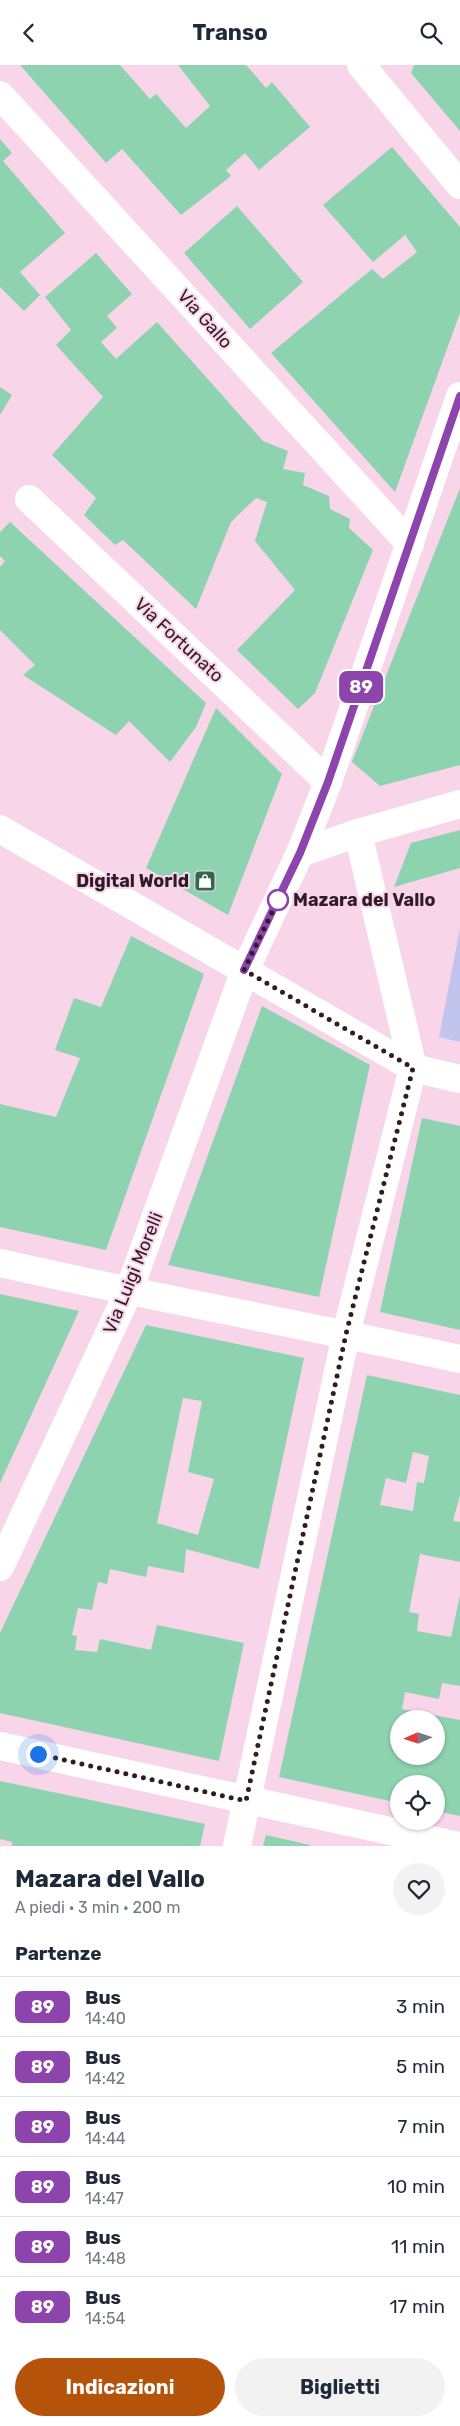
<!DOCTYPE html>
<html lang="it">
<meta charset="utf-8">
<style>
:root{--surface:#fff;--page:#f2f2f3;--text:#1f2937;--muted:#747a83;--line:#e0e1e3;--accent:#b45309}
body{margin:0;font-family:Rubik,sans-serif;background:var(--page);color:var(--text);height:100vh;display:flex;flex-direction:column;font-size:19px;white-space:nowrap}
*{box-sizing:border-box;margin:0}
p{font-size:16px;color:var(--muted)}
.icon{flex:none;width:28px;height:28px;fill:none;stroke:currentColor;stroke-width:2;stroke-linecap:round;stroke-linejoin:round}
.map{position:relative;height:1781px;overflow:hidden}
.side{display:flex;flex-direction:column;background:var(--surface);flex:1}
.side>*{flex:none}
.badge{padding:0 10px;border-radius:8px;font-size:18px;line-height:32px}
.needle{width:32px;rotate:267deg}
.tools{position:absolute;left:390px;top:1645px;display:grid;gap:10px}
.tools a{display:grid;place-items:center;width:55px;height:55px;border-radius:50%;background:var(--surface);box-shadow:0 1px 4px #0004;font-size:25px}
.you{position:absolute;width:25px;height:25px;margin:-12px;border:4px solid #fff;border-radius:50%;background:#1a73e8;box-shadow:0 0 0 8px #1a73e833}
.map>.badge{position:absolute;translate:-50% -50%;box-shadow:0 0 0 2px #fff}
h2{padding:0 15px;font-size:19px;line-height:45px}
.round{display:grid;place-items:center;flex:none;width:52px;height:52px;border-radius:26px;background:var(--page)}
.overview{display:flex;align-items:center;justify-content:space-between;height:85px;padding:0 15px}
h1{font-size:24px;font-weight:700;line-height:38px}
.cta{display:flex;gap:10px;margin-top:auto;padding:10px 15px}
.cta a{flex:1;height:58px;border-radius:30px;background:var(--accent);color:#fff;font-size:20px;font-weight:700;line-height:58px;text-align:center}
.cta a+a{background:var(--page);color:var(--text)}
ul{padding:0;list-style:none}
li{display:flex;align-items:center;gap:15px;height:60px;padding:0 15px;border-top:1px solid var(--line)}
li div{flex:1}
li b{display:block;font-size:19px}
li em{font-style:normal}
li .badge{min-width:55px;font-weight:700;text-align:center}
header{display:flex;justify-content:space-between;align-items:center;height:65px;padding:0 15px;background:var(--surface);font-size:22px;font-weight:700}
.map>svg:first-child{display:block}
</style>
<header><svg class="icon" aria-label="back" viewBox="0 0 24 24"><path d="M15 5l-7 7 7 7"/></svg>Transo<svg class="icon" aria-label="search" viewBox="0 0 24 24"><circle cx="10" cy="10" r="6"/><path d="M15 15l6 6"/></svg></header>
<div class="map">
<svg width="460" height="1781" viewBox="0 0 460 1781">
<rect width="100%" height="100%" fill="#f9d5ea"/>
<!-- green -->
<polygon fill="#c1c4ec" points="460,863 460,977 439,972"/>
<!-- building -->
<g fill="#8dd3af" fill-rule="evenodd">
<polygon points="20,0 120,0 150,34 156,29 186,63 210,41 178,0 246,0 266,23 272,17 310,62 259,105 245,88 226,105 231,111 181,150 122,84 106,98"/>
<polygon points="414,0 460,0 460,66 411,8"/>
<polygon points="0,74 12,88 3,96 65,168 20,207 40,230 24,246 0,222"/>
<polygon points="392,82 460,162 460,248 395,427 271,288 372,204 383,214 417,187 405,170 373,197 323,140"/>
<polygon points="237,141 303,217 250,264 184,188"/>
<polygon points="96,188 132,229 107,251 117,263 101,277 116,294 157,257 263,376 288,386 283,404 305,408 303,420 329,431 330,444 350,454 349,463 373,485 315,628 298,644 237,585 295,525 255,476 267,437 256,433 231,457 196,544 123,475 115,480 84,450 96,433 52,390 103,332 56,280 71,265 45,232"/>
<polygon points="0,322 12,330 0,350"/>
<polygon points="460,423 460,700 380,721 352,697"/>
<polygon points="10,457 206,638 196,662 170,697 129,656 116,670 23,610 35,600 0,565 0,502 5,496 0,491 0,467"/>
<polygon points="216,643 282,709 228,850 146,803"/>
<polygon points="460,765 460,803 394,822 411,778"/>
<polygon points="131,871 204,909 106,1185 0,1162 0,1039 56,1052 80,993 55,985 74,933 101,942"/>
<polygon points="262,941 370,1000 319,1232 168,1200"/>
<polygon points="422,1053 460,1061 460,1265 380,1247"/>
<polygon points="0,1229 79,1246 0,1418"/>
<path d="M146 1260 304 1293 259 1504 186 1484 184 1508 148 1501 146 1512 110 1504 107 1519 98 1517 92 1545 78 1543 72 1570 77 1571 75 1585 97 1587 100 1574 151 1585 157 1560 244 1578 219 1696 0 1648V1568ZM183 1333 202 1336 188 1407 214 1414 198 1470 157 1458Z"/>
<path d="M367 1310 460 1330V1430L453 1456 460 1457V1497L420 1489 409 1547 419 1549 417 1566 451 1572 460 1530V1621L442 1618 439 1634 405 1627 402 1644 460 1655V1751L436 1746V1719H399V1738L279 1712ZM413 1387 429 1391 424 1418 417 1417 413 1446 380 1440 386 1413 406 1418ZM399 1654H436V1691H399Z"/>
<polygon points="0,1716 205,1759 200,1781 12,1781 12,1777 0,1774"/>
<polygon points="266,1770 310,1780 310,1781 263,1781"/>
</g>
<g fill="none" stroke-linecap="round" stroke-linejoin="round">
<!-- street -->
<g stroke="#fff" stroke-width="28">
<polyline points="361,0 460,120"/>
<polyline points="0,30 410,479"/>
<polyline points="29,434 328,717"/>
<polyline points="0,764 413,1003 460,1014"/>
<polyline points="300,788 358,768 460,739"/>
<path d="M0 1198C153 1233 307 1260 460 1294"/>
<polyline points="0,1502 128,1228 245,905 300,788 328,717 460,331"/>
<polyline points="0,1681 459,1781"/>
<polyline points="237,1781 346,1269 413,1003 358,768"/>
</g>
</g>
<g fill="none" stroke-linecap="round" stroke-linejoin="round">
<!-- line casing -->
<g stroke="#fff" stroke-width="11">
<polyline id="line" points="244,905 300,788 328,717 460,331"/>
</g>
<!-- line -->
<use href="#line" stroke="#8e44ad" stroke-width="8"/>
<!-- walk -->
<polyline stroke="#301b29" stroke-width="5" stroke-dasharray="0 9" points="38,1689 246,1736 346,1269 413,1003 244,905 278,835"/>
</g>
<!-- icons -->
<defs>
<g id="shop-square" transform="scale(1.125)"><rect x="-9" y="-9" width="18" height="18" rx="4" fill="#31674e" stroke="#f9d5ea"/><path d="M-5-2.5h2.3a2.7 3.5 0 0 1 5.4 0H5L5.5 6h-11ZM-1.5-2.5h3a1.5 2.3 0 0 0-3 0Z" fill="#fff"/></g>
</defs>
<g fill-rule="evenodd">
<use href="#shop-square" x="205" y="816"/>
</g>
<!-- markers -->
<circle fill="#fff" stroke="#8e44ad" stroke-width="2.5" cx="278" cy="835" r="10"/>
<g text-anchor="middle" stroke-width="4" stroke-linejoin="round" paint-order="stroke">
<!-- street labels -->
<g font-size="18" fill="#301b29" stroke="#f9d5ea">
<text transform="translate(205 254) rotate(48)" y="6">Via Gallo</text>
<text transform="translate(179 575) rotate(43)" y="6">Via Fortunato</text>
<text transform="translate(133 1208) rotate(-68)" y="6">Via Luigi Morelli</text>
</g>
<!-- poi labels -->
<g font-size="18" font-weight="bold" fill="#301b29" stroke="#f9d5ea" text-anchor="end">
<text x="189" y="822">Digital World</text>
</g>
<!-- stop labels -->
<g font-size="18" font-weight="bold" fill="#301b29" stroke="#f9d5ea" text-anchor="start">
<text x="293" y="841">Mazara del Vallo</text>
</g>
</g>
</svg>
<div class="tools">
<a><svg class="needle" viewBox="-14 -14 28 28"><path d="M0-13l5 13h-10z" fill="#e53935"/><path d="M0 13l5-13h-10z" fill="#747a83"/></svg></a>
<a><svg class="icon" aria-label="locate" viewBox="0 0 24 24"><circle cx="12" cy="12" r="6"/><path d="M12 2v4M12 18v4M2 12h4M18 12h4"/></svg></a>
</div>
<div class="you" style="left:38px;top:1689px"></div>
<b class="badge" style="left:361px;top:622px;background:#8e44ad;color:#fff">89</b>
</div>
<section class="side">
<div class="overview"><div><h1>Mazara del Vallo</h1><p>A piedi · 3 min · 200 m</p></div><a class="round"><svg class="icon" aria-label="heart" viewBox="0 0 24 24"><path d="M12 20l-8-8c-3-5 5-10 8-4 3-6 11-1 8 4z"/></svg></a></div>
<h2>Partenze</h2>
<ul>
<li><span class="badge" style="background:#8e44ad;color:#fff">89</span><div><b>Bus</b><p>14:40</p></div><em>3 min</em></li>
<li><span class="badge" style="background:#8e44ad;color:#fff">89</span><div><b>Bus</b><p>14:42</p></div><em>5 min</em></li>
<li><span class="badge" style="background:#8e44ad;color:#fff">89</span><div><b>Bus</b><p>14:44</p></div><em>7 min</em></li>
<li><span class="badge" style="background:#8e44ad;color:#fff">89</span><div><b>Bus</b><p>14:47</p></div><em>10 min</em></li>
<li><span class="badge" style="background:#8e44ad;color:#fff">89</span><div><b>Bus</b><p>14:48</p></div><em>11 min</em></li>
<li><span class="badge" style="background:#8e44ad;color:#fff">89</span><div><b>Bus</b><p>14:54</p></div><em>17 min</em></li>
</ul>
<div class="cta"><a>Indicazioni</a><a>Biglietti</a></div>
</section>
